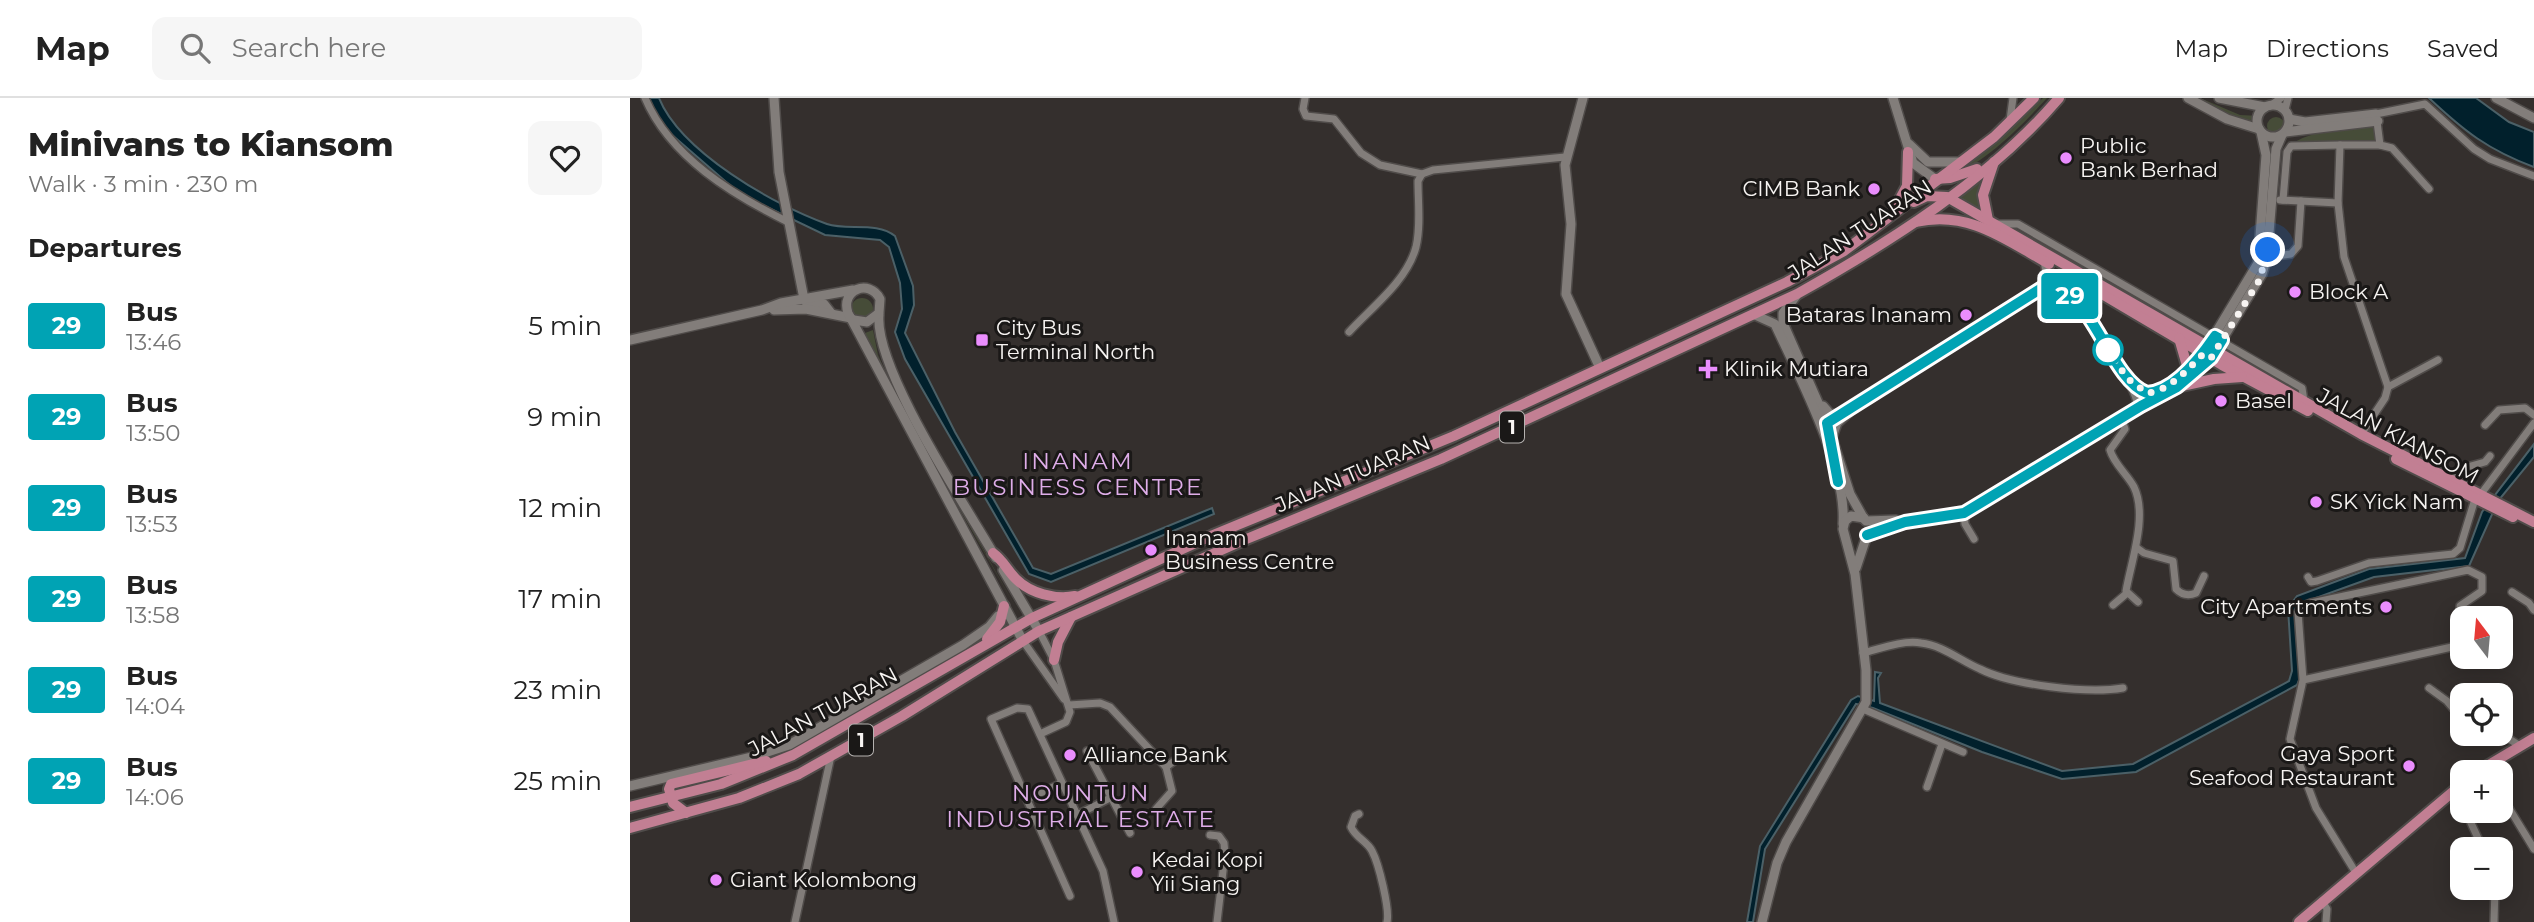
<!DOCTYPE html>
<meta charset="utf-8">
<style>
:root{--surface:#fff;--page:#f6f6f6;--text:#222;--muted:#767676;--line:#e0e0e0}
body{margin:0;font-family:Montserrat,sans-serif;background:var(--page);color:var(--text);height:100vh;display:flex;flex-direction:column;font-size:26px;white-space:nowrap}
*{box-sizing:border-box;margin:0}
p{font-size:23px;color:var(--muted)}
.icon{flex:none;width:38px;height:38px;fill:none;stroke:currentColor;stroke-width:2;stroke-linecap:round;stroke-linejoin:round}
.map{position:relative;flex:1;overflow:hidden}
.details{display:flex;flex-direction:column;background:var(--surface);width:630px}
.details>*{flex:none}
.badge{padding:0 14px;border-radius:5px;font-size:24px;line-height:46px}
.needle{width:46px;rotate:344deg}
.tools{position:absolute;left:1820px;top:508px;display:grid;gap:14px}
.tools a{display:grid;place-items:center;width:63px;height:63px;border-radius:14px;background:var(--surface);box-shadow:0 4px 18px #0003;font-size:35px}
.you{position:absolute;width:35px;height:35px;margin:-18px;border:5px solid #fff;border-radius:50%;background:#1a73e8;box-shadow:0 0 0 10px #1a73e833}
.map>.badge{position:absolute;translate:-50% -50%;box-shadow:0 0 0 4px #fff}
h2{padding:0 28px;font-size:26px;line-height:63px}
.round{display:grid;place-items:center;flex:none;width:74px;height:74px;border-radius:14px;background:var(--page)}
.head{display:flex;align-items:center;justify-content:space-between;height:119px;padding:0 28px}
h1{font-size:33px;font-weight:800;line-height:52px}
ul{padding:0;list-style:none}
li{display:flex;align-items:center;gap:21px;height:91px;padding:0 28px}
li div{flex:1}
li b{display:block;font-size:26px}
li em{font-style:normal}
li .badge{min-width:77px;font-weight:700;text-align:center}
header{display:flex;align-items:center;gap:42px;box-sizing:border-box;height:98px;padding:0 35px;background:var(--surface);border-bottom:2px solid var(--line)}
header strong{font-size:33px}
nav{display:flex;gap:38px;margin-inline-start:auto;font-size:24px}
.search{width:490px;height:63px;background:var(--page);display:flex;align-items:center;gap:18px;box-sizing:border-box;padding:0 24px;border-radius:14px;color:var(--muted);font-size:26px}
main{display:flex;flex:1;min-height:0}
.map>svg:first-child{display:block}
</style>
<header>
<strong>Map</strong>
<div class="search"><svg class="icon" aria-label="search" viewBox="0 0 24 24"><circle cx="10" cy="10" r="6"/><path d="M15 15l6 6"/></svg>Search here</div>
<nav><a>Map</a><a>Directions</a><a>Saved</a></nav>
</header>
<main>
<section class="details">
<div class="head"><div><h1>Minivans to Kiansom</h1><p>Walk · 3 min · 230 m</p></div><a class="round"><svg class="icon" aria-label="heart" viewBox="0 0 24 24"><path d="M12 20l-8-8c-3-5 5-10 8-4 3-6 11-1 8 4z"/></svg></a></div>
<h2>Departures</h2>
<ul>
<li><span class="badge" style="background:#00a3b4;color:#fff">29</span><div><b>Bus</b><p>13:46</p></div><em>5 min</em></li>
<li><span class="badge" style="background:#00a3b4;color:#fff">29</span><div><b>Bus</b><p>13:50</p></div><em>9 min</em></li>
<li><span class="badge" style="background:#00a3b4;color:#fff">29</span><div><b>Bus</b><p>13:53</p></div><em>12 min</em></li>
<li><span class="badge" style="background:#00a3b4;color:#fff">29</span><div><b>Bus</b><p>13:58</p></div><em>17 min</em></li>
<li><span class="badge" style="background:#00a3b4;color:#fff">29</span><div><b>Bus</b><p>14:04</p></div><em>23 min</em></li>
<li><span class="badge" style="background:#00a3b4;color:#fff">29</span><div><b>Bus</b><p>14:06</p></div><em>25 min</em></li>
</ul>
</section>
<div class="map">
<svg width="1904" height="824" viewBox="0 0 1904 824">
<rect width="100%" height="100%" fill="#342f2d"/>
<!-- green -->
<g fill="#464c38">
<path d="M1413 0H1417C1395 24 1355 66 1324 75L1361 49Z"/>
<polygon points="1560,0 1570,0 1610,17 1630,18 1626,29"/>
<circle cx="1646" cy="28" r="9"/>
<path d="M1742 28H1746L1749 50 1746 51V46L1659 48C1681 31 1716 31 1742 28Z"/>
<polygon points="1351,81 1349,98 1352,114 1330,99"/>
<circle cx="232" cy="211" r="11"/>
<polygon points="243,232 248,257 263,290 390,517 272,310 235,235"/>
</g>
<!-- water -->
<g fill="#01202c" stroke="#4b6067" stroke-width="2">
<path d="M18 0H29C51 54 144 107 197 126 217 133 247 123 265 138L283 188 284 207 275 235 325 334 403 470 421 476 582 410 584 416 421 484 399 476 275 261 265 234 272 211 270 185 259 149 250 142 195 137 110 96 34 30Z"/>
<path d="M1799 0H1846L1879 24 1904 34V69C1858 52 1834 33 1799 0Z"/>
<polygon points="1904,346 1904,359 1868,403 1839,468 1744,479 1669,506 1666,513 1670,580 1667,587 1506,674 1432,681 1352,654 1243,610 1226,606 1135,751 1123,824 1117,824 1130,748 1221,602 1228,598 1244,603 1245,574 1251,575 1248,580 1250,605 1432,673 1503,666 1659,583 1662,573 1658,510 1667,498 1739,471 1835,460 1852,414"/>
</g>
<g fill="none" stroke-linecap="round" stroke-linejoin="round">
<!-- minor casing -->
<g stroke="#504c4a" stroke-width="10">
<g id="minor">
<path d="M15 0C40 59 103 97 158 124"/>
<polyline points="675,0 673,11 676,18 704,21 731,55 750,67 792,76"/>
<polyline points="1640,8 1651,0"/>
<polyline points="1655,12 1658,0"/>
<polyline points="1380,22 1383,0"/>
<polyline points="1799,91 1762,50 1750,47 1746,16 1795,6 1844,51 1860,61 1904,78"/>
<polyline points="1650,102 1708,105"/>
<polyline points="1653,102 1657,54 1661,48 1710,47"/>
<polyline points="1365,126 1388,126 1672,290 1674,303"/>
<polyline points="1637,159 1661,156 1668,148 1671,103"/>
<polyline points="1414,163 1417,180 1415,188"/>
<path d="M719 234C742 209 777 183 786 149 791 128 788 104 788 83L792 76 803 72 935 59"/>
<polyline points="1501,283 1511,293 1522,295"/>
<polyline points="1758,289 1808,262"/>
<path d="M1491 320 1495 331 1480 352C1484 366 1497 376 1504 389 1518 418 1501 464 1496 493L1508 504"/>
<path d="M1197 325 1418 187C1429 189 1443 198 1450 206 1461 220 1506 290 1507 305"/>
<polyline points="1855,327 1869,312 1895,310 1904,317"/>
<polyline points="1731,336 1755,300 1758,289 1714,159 1708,105 1710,47 1750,47"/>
<polyline points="1823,381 1830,371 1855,364 1860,358"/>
<polyline points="1851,396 1904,325"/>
<polyline points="1334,415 1335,426 1344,441"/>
<path d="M1507 450 1514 455 1543 463 1546 491C1552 497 1559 498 1566 495L1574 478"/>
<polyline points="1678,479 1681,484 1687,483 1739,465 1823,456 1830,450 1845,401"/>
<polyline points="1882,494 1899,505 1904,512"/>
<polyline points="1483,507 1496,496"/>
<polyline points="409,533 424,562 440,614 436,624 410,636"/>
<polyline points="393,543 434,601"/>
<path d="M1233 555C1252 550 1273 542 1291 545 1312 547 1331 563 1350 571 1382 587 1458 596 1493 590"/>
<polyline points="1673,582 1831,547 1830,508 1852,493 1852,479 1838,472 1681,505 1671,509 1668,514 1673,582 1660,641 1686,710 1726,775"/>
<polyline points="1799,590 1817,603 1832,621"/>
<polyline points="439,607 470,605 480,609 536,669 551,658"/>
<polyline points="1233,611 1333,654"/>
<polyline points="1870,635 1890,648"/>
<polyline points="457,653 500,735"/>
<polyline points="1297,689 1312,646"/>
<polyline points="1827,690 1832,704"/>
<polyline points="1871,697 1904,751"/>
<polyline points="397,701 432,685"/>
<polyline points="526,711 542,693 536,669"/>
<polyline points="1835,712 1853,751"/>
<path d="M729 716 725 718 721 729C726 740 737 743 742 753 749 766 760 812 757 824"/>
<polyline points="447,717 482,699"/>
<polyline points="580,737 589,738 594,745 595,756 587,824"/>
<polyline points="440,798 361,621 387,610 398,611 473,773 484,824"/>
<polyline points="1692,803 1697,811 1696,824"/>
<polyline points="165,824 201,658"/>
<polyline points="1864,824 1865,789"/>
</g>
</g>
<!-- tertiary casing -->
<g stroke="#504c4a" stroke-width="12">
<g id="tertiary">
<polyline points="144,0 149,74 174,201"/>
<polyline points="953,0 935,67 941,126 936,196 970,270"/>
<polyline points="1263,0 1283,65 1305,81"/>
<polyline points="1558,0 1597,21 1629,31"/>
<polyline points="1589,0 1635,9"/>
<polyline points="1866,0 1904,20"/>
<circle cx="1643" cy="23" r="16"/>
<polyline points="1659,21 1675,24 1746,16"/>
<polyline points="1655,34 1748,23"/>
<polyline points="1279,46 1298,64 1330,64"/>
<polyline points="1166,198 1153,215 1153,225 1197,325 1220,396 1234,421"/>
<polyline points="176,204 194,206 201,215"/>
<polyline points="144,212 176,211 221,220"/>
<path d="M249 217C244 271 336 408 366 460"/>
<path d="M1125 217 1145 226C1169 278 1217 368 1213 426"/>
<path d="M224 222 237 224 249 215 250 201C239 180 210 192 218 215L393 543"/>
<polyline points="0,242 132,212 151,205 223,192"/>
<polyline points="1514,301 1546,281 1573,256 1628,165 1636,57 1631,34"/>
<polyline points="1193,308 1200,316 1213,317"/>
<polyline points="1202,339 1207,325 1219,314"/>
<polyline points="1236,423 1266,422"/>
<polyline points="1237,437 1275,424 1334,415 1563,277 1581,260 1632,176 1637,159 1646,51 1652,37"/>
<polyline points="1226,470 1238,434"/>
<polyline points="373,472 409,533"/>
<polyline points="0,688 122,659 159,647 333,547 359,529 368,518"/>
<polyline points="1132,824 1147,765 1156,744 1236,604 1236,572 1225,476 1213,431 1215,423 1221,418 1234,420"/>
</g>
</g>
<!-- primary casing -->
<g stroke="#504c4a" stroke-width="14">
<g id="primary">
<polyline points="1305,81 1320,80 1347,71"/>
<polyline points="1284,104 1297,98 1317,99 1731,336 1904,424"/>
<polyline points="1264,112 1277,88 1278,54"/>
<polyline points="1358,122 1353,97 1364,64"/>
<path d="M1286 124C1338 112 1375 141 1419 166"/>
<polyline points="1455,186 1592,267 1678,313"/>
<polyline points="1549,240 1558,271"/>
<polyline points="1547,289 1584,281 1612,279"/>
<polyline points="1766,361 1883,419"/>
<path d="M363 455C373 462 377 472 386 481 400 495 425 502 445 498"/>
<polyline points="357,541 370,524 374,508"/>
<polyline points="424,562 428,544 441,519"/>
<polyline points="1847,674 1904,640"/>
<polyline points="0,709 91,686 163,657 402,520 583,437 824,338 1157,184 1214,153 1238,135 1364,39 1404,0"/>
<polyline points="56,715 43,705 39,691 41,686 136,663"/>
<path d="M0 730 109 700 169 676 272 618 409 533 614 442 811 361 1167 196C1260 144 1359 82 1429 0"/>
<polyline points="1669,824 1832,686"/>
</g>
</g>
<!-- minor -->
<use href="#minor" stroke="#827d7a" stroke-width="7"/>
<!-- tertiary -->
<use href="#tertiary" stroke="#827d7a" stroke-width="9"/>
<!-- primary -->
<use href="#primary" stroke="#c27f93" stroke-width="10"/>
</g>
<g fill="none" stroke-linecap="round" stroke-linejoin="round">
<!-- line casing -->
<g stroke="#fff" stroke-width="16">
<path id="line" d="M1208 384 1197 325 1415 188C1458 181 1479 282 1517 295 1545 293 1570 260 1585 238L1592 242 1581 260 1547 289 1511 308 1334 415 1275 424 1237 437"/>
</g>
<!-- line -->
<use href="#line" stroke="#00a3b4" stroke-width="10"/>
<!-- walk -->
<path stroke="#f7f4f2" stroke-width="7" stroke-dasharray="0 12.6" d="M1478 252 1497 280 1517 295C1539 293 1558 271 1573 256L1581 260 1629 183 1638 152"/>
</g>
<!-- markers -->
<g fill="#ea8dfd" stroke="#1a1817" stroke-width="2.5">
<circle cx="1436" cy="60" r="7"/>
<circle cx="1244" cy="91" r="7"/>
<circle cx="1665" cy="194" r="7"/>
<circle cx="1336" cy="217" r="7"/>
<rect x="345" y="235" width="14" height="14" rx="3.5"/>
<path d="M1074.5 260.5h7v7h7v7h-7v7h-7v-7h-7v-7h7z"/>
<circle cx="1591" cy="303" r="7"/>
<circle cx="1686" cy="404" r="7"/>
<circle cx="521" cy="452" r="7"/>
<circle cx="1756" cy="509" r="7"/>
<circle cx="440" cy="657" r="7"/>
<circle cx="1779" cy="668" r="7"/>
<circle cx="507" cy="774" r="7"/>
<circle cx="86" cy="782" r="7"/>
</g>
<circle fill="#fff" stroke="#00a3b4" stroke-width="3.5" cx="1478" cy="252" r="14"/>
<g text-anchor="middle" stroke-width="6" stroke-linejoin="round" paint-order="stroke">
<!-- shield labels -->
<g fill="#1a1817" stroke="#b5b2b0" stroke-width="2">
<rect x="870" y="313.5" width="24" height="31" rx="5"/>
<rect x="219" y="626.5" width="24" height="31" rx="5"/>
</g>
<g font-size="19" font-weight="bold" fill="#f7f4f2">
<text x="882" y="336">1</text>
<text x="231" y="649">1</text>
</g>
<!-- poi labels -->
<g font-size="21" fill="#f7f4f2" stroke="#1a1817" text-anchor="start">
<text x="1450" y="55">Public<tspan x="1450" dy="24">Bank Berhad</tspan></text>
<text x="1230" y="98" text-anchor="end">CIMB Bank</text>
<text x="1679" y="201">Block A</text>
<text x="1322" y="224" text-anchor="end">Bataras Inanam</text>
<text x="366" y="237">City Bus<tspan x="366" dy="24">Terminal North</tspan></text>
<text x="1094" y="278">Klinik Mutiara</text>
<text x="1605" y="310">Basel</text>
<text x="1700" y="411">SK Yick Nam</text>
<text x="535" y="447">Inanam<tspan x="535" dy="24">Business Centre</tspan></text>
<text x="1742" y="516" text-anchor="end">City Apartments</text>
<text x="1765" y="663" text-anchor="end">Gaya Sport<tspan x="1765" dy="24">Seafood Restaurant</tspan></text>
<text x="454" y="664">Alliance Bank</text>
<text x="521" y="769">Kedai Kopi<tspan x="521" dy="24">Yii Siang</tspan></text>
<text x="100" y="789">Giant Kolombong</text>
</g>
<!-- street labels -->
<g font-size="21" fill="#f7f4f2" stroke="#1a1817">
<text transform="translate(1230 132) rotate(-33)" y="7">JALAN TUARAN</text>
<text transform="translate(1768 338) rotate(28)" y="7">JALAN KIANSOM</text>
<text transform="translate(723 376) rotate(-23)" y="7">JALAN TUARAN</text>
<text transform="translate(193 614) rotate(-28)" y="7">JALAN TUARAN</text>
</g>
<!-- neighbourhood labels -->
<g font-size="23" letter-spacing="2" fill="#dfade9" stroke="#1a1817">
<text x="448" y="371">INANAM<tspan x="448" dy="26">BUSINESS CENTRE</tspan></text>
<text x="451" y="703">NOUNTUN<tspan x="451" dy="26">INDUSTRIAL ESTATE</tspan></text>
</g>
</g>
</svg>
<div class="tools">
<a><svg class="needle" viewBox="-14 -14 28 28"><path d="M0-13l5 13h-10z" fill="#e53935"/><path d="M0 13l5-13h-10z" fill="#767676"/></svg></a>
<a><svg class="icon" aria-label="locate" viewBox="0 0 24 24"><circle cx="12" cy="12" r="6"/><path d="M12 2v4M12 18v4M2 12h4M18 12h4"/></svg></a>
<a>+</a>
<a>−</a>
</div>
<div class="you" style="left:1638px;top:152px"></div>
<b class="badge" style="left:1440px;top:198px;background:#00a3b4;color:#fff">29</b>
</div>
</main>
